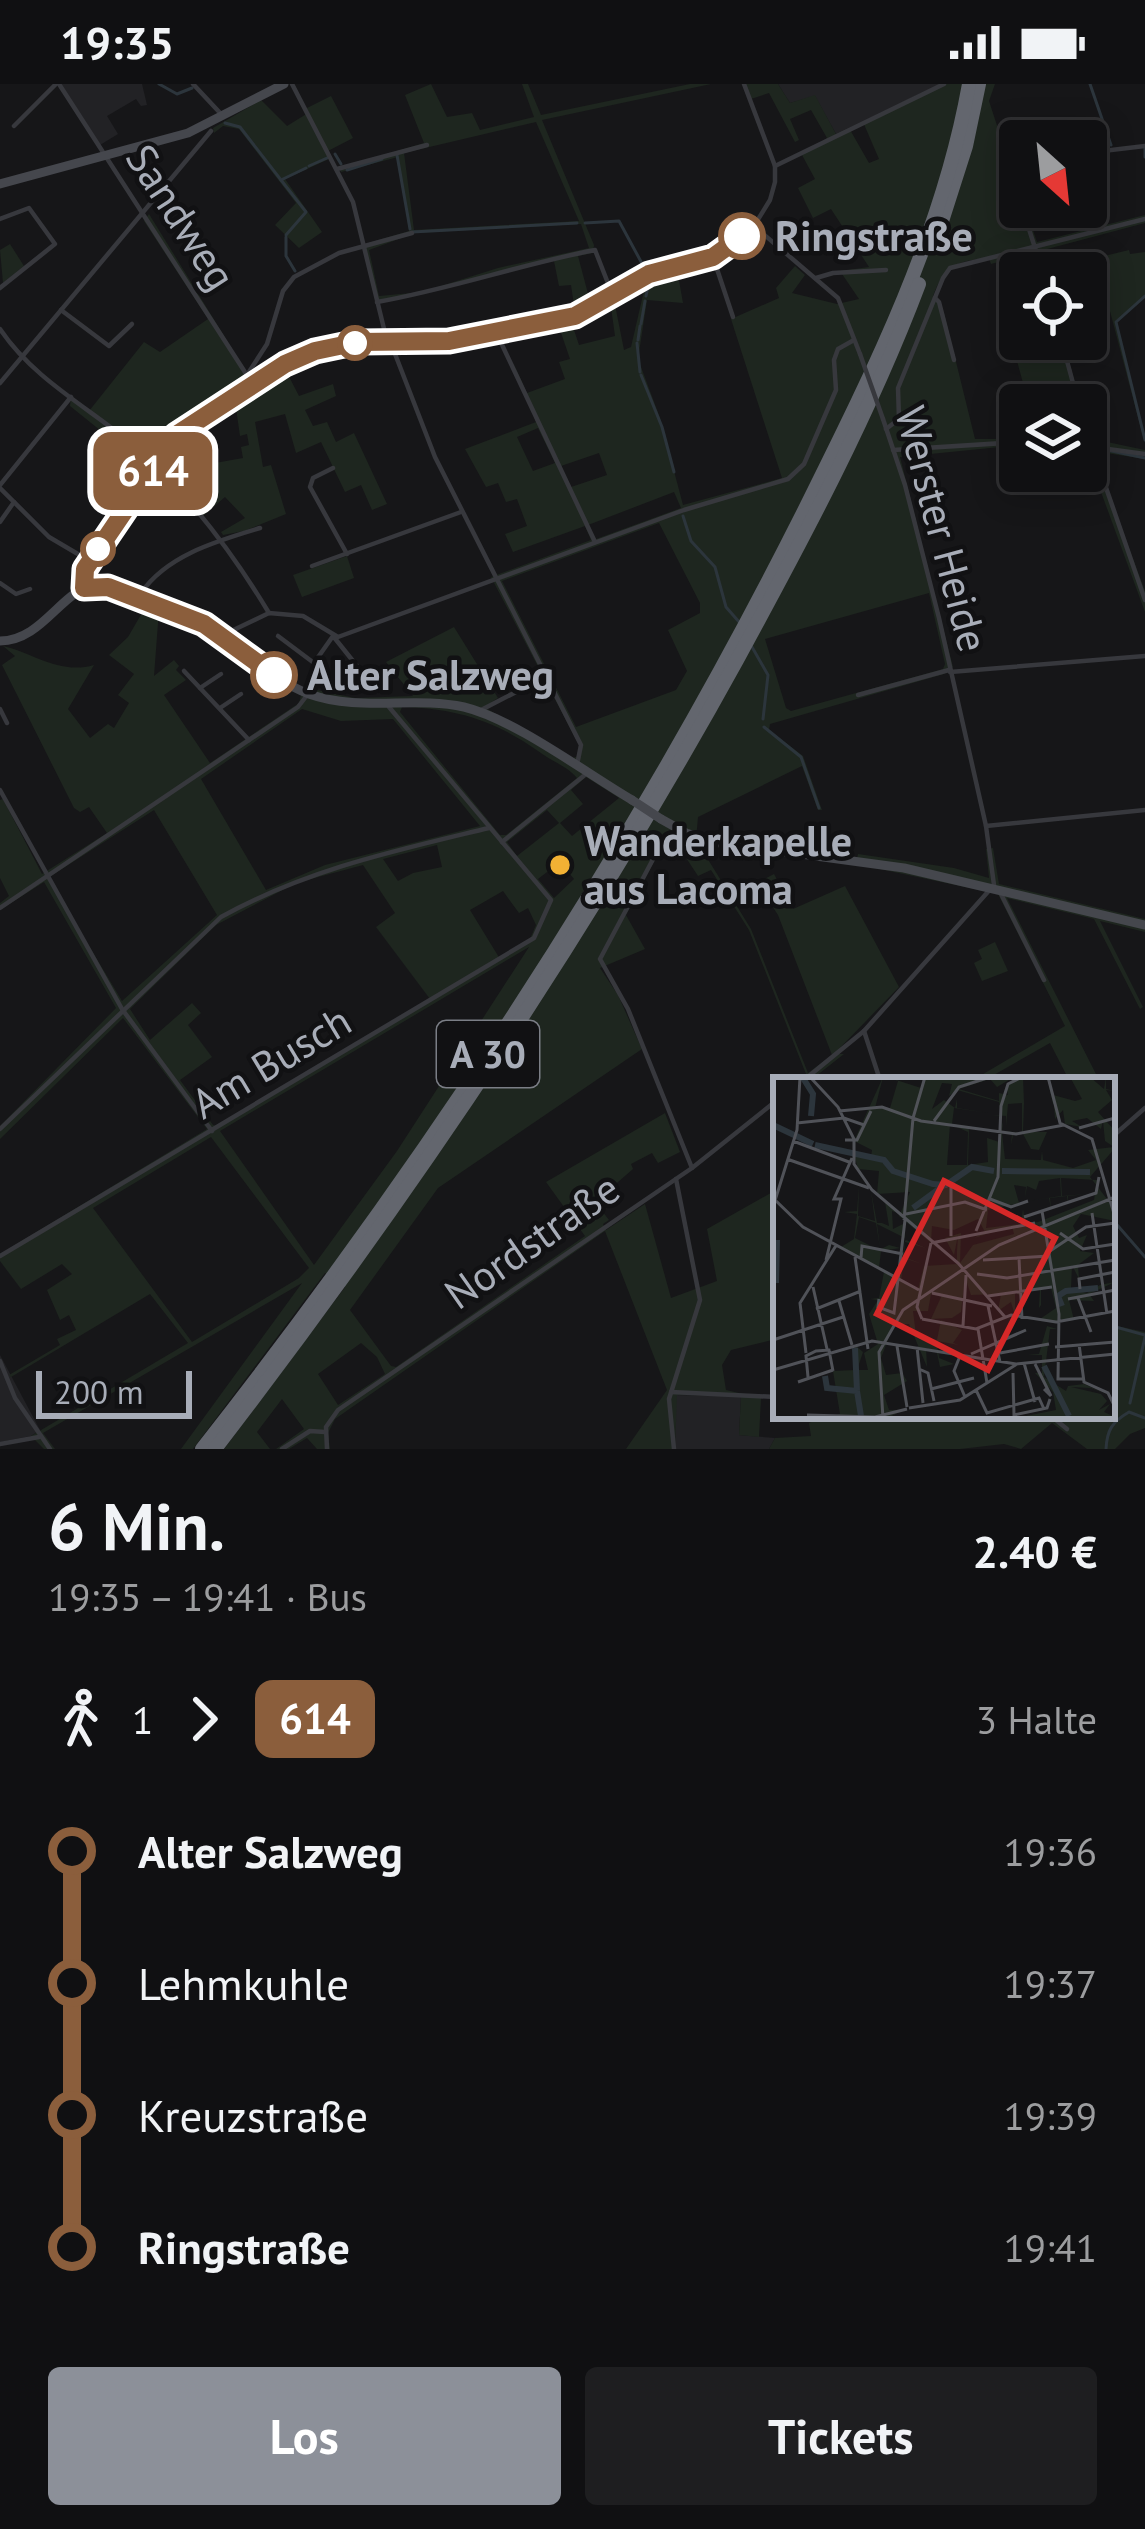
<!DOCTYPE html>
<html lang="de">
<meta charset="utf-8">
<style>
:root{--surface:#101012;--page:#1e1e20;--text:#f1f3f6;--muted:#9c9d9f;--line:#303032;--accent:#8c9099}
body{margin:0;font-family:"PT Sans",sans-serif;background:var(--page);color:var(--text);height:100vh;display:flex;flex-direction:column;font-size:45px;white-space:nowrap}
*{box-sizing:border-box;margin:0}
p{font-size:39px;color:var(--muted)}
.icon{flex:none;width:66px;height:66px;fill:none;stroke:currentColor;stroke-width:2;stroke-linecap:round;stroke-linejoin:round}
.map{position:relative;height:1365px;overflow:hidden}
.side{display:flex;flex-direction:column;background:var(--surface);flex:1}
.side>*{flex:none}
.badge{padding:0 24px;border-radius:18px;font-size:42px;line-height:78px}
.needle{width:78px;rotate:153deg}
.tools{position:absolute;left:999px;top:36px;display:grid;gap:24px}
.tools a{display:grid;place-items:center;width:108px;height:108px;border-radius:12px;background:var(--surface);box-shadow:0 6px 30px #0003,0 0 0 3px var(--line);font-size:60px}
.scale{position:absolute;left:36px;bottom:30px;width:156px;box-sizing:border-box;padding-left:12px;border:6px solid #a8adb8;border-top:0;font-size:33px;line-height:42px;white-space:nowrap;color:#a8adb8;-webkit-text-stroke:9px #111113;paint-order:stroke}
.map>.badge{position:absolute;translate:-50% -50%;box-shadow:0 0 0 6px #fff}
.legs{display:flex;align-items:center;gap:18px;height:132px;padding:0 48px;font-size:39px}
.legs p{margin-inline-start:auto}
.headline{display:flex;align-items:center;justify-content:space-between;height:204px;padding:0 48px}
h1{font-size:66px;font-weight:800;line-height:90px}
.action{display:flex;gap:24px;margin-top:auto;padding:24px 48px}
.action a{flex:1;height:138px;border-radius:12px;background:var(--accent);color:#fff;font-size:48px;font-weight:800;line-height:138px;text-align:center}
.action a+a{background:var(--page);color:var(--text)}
ul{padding:0 48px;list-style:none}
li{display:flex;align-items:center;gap:42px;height:132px;font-size:45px}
li i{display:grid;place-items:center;width:18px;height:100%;margin:0 15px;background:currentColor}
li i::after{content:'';width:30px;height:30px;margin:-15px;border:9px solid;border-radius:50%;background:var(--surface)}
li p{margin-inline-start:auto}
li:first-child i{background:linear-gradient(#0000 50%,currentColor 0)}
li:last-child i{background:linear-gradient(currentColor 50%,#0000 0)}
.status{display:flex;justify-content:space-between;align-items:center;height:84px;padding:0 60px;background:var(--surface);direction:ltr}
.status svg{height:33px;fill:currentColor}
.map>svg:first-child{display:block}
</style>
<div class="status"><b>19:35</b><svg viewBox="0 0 49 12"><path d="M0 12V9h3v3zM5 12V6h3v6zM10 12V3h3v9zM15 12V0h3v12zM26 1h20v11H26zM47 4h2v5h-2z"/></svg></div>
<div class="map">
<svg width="1145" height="1365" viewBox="0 0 1145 1365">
<rect width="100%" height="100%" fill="#161618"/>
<!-- built -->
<g fill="#222225">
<polygon points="60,0 142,0 147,21 141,22 136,15 107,32 118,50 100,61"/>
<polygon points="778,0 940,0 836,50 815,12 790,19"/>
<polygon points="0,1271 40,1346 31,1352 0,1358"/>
<polygon points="676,1311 741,1312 739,1351 775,1354 769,1365 675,1365"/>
</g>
<!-- green -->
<g fill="#1e261f" fill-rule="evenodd">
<path d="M431 0 447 33 472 29 480 46 534 33 522 0H528L541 31 690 0H711L542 36 594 161 593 169 578 172 591 221 575 228 571 201 559 202 554 177 379 219 365 160 409 147 398 73 341 88 339 84 424 59 405 11ZM536 38 579 137 414 146 404 69ZM581 140 589 164 498 184 422 208 379 212 369 166 415 149Z"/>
<path d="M745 0H778L790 19 815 11 836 50 849 44 869 79 879 75 863 38 940 0H995L989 17 1008 75 1020 76V81L1012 85 1020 123H1025L1037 158 1145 131V139L991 180 989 174C956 177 945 181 933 212L944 229 975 355H1020V361L900 373 953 583 944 590 770 640 769 646 803 672 822 726H818L802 682 698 733 696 756 751 845 808 989 832 971 778 831 757 799 774 790 793 825 845 802 899 903 834 970H844L811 996H799L806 990 749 846 711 786 698 792 675 757 658 770 626 831 645 865 600 884 618 911 642 965 438 1104 350 1226 391 1282 396 1283 585 1152 546 1098 665 1029 680 1068 658 1079 652 1069 631 1080 633 1085 595 1118 609 1136 603 1140 606 1146 645 1120 671 1214 717 1197 707 1145 776 1106 772 1115 776 1128V1255L731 1266 722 1281 726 1306 761 1314 759 1353 739 1351 741 1312 677 1311 675 1365H626L667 1306 605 1147 335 1335 328 1349 330 1365H317L307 1354 289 1365H276L304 1345 282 1315 257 1348 270 1365H224L345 1203 325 1189 193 1365H181L302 1199 43 1349 55 1365H44L31 1352 188 1259 150 1210 11 1293 9 1291 60 1261 57 1255 76 1246 69 1231 60 1236 47 1206 72 1190 62 1180 21 1205 0 1177V1170L207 1045 123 934 0 1055V1042L116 924 44 798 0 826V819L9 812 0 794V716L3 715 42 790 107 749 89 723 80 728 74 724 2 581 15 572 3 562C33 569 60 591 94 581L68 625 90 654 108 640 114 644 129 619 118 611 134 590 109 571 128 553 146 522 159 526 154 592 174 576 179 582 176 586 186 596 164 611 210 679 299 619 303 603 355 614 413 612 386 578 454 543 498 614 484 623 573 674 578 672 579 661 491 493 591 456 585 442 513 468 505 450 527 442 517 415 506 418 498 399 486 403 465 365 536 338 513 278 527 309 565 295 559 278 570 275 558 240 571 237 579 261 615 252 610 216 650 193 677 185 683 219 647 216 638 275 660 334 683 421 782 394 731 235 779 214 776 204 795 182 805 191 792 209 837 220 859 215 840 187 869 183 831 125 813 134 798 104 815 95 802 71 827 54 811 26 790 35 799 56 795 58 769 9 751 15ZM646 198 631 263 624 266 614 216ZM538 344 555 379 533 387 517 353ZM599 369 607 391 571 403 561 382ZM674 408 681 424 596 455 588 441ZM659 439 700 519V529L668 546 687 587 676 606 576 643 502 497ZM929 509 945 580 943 585 791 627 786 624 765 555ZM402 623C455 624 496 637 538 667 551 677 567 682 577 694L506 751H500L400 628ZM302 625 341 637 393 635 480 742 325 781 266 806 201 695ZM586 693 619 714 572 752 560 739 583 720 571 706ZM154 726 217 831 122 917 50 797 51 792ZM547 726 559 739 517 772 507 758ZM437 761 442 783 413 789 398 797 383 775ZM560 778 574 795 554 814 538 795ZM363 781 395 829 376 843 430 915 217 1042 213 1041 180 996 212 973 188 941 201 929 192 919 150 956 130 925 216 841 296 799ZM503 807 519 829 528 824 536 841 530 855 500 875 470 826ZM529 863 397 1067 314 1181 220 1047ZM211 1053 309 1184 299 1194 192 1258 93 1124ZM361 1259 377 1273 385 1290 338 1321 318 1290Z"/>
<polygon points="331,12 353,54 326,68 329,75 285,95 322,148 299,164 275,141 296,119 239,45 223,42 214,49 213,44 261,16 287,42 308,29 307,24"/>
<path d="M149 130 250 294 281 277 299 312 333 300 336 312 305 326 313 342 327 338 336 358 354 349 387 420 372 426 361 401 345 408 321 358 296 369 285 330 255 338 263 383 271 381 286 430 244 447 223 451 221 448 245 434 225 413 203 432 160 385 151 384 114 353 111 355 70 322 71 314 89 327 144 258 160 268 208 235 144 137ZM235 317 240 352 247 350 249 361 241 363 243 374 215 379 204 358 191 349 170 371 188 348Z"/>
<polygon points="10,160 24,182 3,199 0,166"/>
<polygon points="1129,166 1130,170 1145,168 1145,213 1117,238 1145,360 1096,174"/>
<polygon points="1020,229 1020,255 1063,255 1081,321 1029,321 1005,233"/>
<polygon points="1086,338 1093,355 1145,366 1145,375 1093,367 1145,507 1145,528 1086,367"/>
<polygon points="347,472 354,494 302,513 293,491"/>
<polygon points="993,764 999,800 1145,835 1145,848 1100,837 1143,923 1140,925 1094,835 1007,814 1099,996 1069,996 1050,959 985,996 973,996 1065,942 998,810 856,780 858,770 954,784 989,794 986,765"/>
<polygon points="995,858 1008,887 982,897 974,879 982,875 978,866"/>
<polygon points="1112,1241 1145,1248 1145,1344 1130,1350 1115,1365 1087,1365 1052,1339 1021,1365 1004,1360 960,1365 769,1365 775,1354 811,1352 809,1339 824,1332 1112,1332"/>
</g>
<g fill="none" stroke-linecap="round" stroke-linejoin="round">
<!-- stream -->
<g stroke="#2c353c" stroke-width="3">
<polyline points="159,0 177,10 192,4"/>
<polyline points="1090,0 1111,61"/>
<polyline points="225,39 240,43 281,96 306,84"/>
<polyline points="1145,64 1145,73"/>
<polyline points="335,70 341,80"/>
<polyline points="397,71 410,145"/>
<polyline points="309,82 327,74"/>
<polyline points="347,86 382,75"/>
<polyline points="281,96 306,128 286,151"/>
<polyline points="585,139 619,137 645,185"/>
<polyline points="412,148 577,139"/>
<polyline points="286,153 286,172 295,187"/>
<polyline points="646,212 650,194"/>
<polyline points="1145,212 1116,238 1145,356"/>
<polyline points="641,240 645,217"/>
<polyline points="638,256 640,242"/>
<polyline points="637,259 640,288"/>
<polyline points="641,291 662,343 674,388"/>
<polyline points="1097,364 1145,374"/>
<polyline points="683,432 691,457 715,483 726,523 740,539"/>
<polyline points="752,563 768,591 763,635"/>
<polyline points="764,643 801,673 819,724"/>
<polyline points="1112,1135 1145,1173"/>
<polyline points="1112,1242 1145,1251"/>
<polyline points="1130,1319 1145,1253"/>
<path d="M1106 1365C1107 1346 1112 1338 1129 1328L1145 1334"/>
</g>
<!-- street -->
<g stroke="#37383d" stroke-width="4.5">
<polyline points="59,0 252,299"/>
<polyline points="193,0 222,31"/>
<polyline points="292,0 353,118 387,257"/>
<polyline points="14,42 56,0"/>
<polyline points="1086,69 1145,62"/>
<polyline points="1020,78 1007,80 1020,118"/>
<polyline points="775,82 944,0"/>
<polyline points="337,85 427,61"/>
<polyline points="1022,123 1043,189"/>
<polyline points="0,135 29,124 55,160 0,204"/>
<polyline points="754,142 838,214 860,270"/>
<polyline points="714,176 733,233"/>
<polyline points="816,194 833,189 886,186"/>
<polyline points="935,214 939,218 954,276"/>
<path d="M377 218C451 205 522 180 595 166L613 212"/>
<polyline points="61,226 109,262 132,240"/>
<path d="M0 245C38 302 106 332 155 380 199 425 236 474 269 529"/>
<polyline points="496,248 595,458"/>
<polyline points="1061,255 1079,321"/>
<polyline points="390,257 435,373 581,661 577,681"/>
<polyline points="247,291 267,260 283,207 294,193 339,169 412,149"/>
<polyline points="0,299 211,47"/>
<polyline points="886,345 899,335 898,304 943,194 950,184 1145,135"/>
<polyline points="1086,346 1145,516"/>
<polyline points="1087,357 1108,365 1145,370"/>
<polyline points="893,366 1020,358"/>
<polyline points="333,384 313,394 310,403 347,470"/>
<polyline points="0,401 71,313"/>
<polyline points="0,404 49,453 88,476"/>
<polyline points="0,438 14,418"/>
<polyline points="312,482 461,428"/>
<polyline points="0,499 16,510 30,505"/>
<polyline points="84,504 85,485 176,351 285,280 315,267 358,258 449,257 566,234 595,223 649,190 725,167 754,142 770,116 775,98 775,82 744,0"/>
<path d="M141 509C167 471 217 457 260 444"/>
<polyline points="223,551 269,529 303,532 338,553 684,426 788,395 804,380 836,306 834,276 838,265 854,256"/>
<polyline points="278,552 314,579 333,552 377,607"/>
<polyline points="184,587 249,656"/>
<polyline points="950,588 1145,572"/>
<polyline points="200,604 221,590"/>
<polyline points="858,611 949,586"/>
<polyline points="220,624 241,610"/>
<polyline points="0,625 7,639"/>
<polyline points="483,625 547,592"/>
<polyline points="0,706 122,925 212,1047"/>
<polyline points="986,742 1145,726"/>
<polyline points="678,744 659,764 600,875 628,925 692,1084"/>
<polyline points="502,758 586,690"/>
<polyline points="1001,810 1044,896"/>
<polyline points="0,824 298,623 308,610"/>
<polyline points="864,947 880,996"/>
<polyline points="804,996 864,947 994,801 986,742 939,534 905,401 883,335"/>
<path d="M0 1045 221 833C308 785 394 767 489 744"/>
<polyline points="1112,1053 1145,1024"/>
<polyline points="0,1172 534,854 551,816 389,623"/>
<polyline points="0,1277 15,1314 50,1365"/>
<polyline points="671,1308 776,1313"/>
<polyline points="1051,1332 1067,1345"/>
<polyline points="0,1360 39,1353"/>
<polyline points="282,1365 310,1347 325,1348"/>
<polyline points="327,1365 326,1343 338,1326 692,1084 776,1017"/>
<polyline points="674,1365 669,1315 700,1216 676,1095"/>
</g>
<!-- secondary -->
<g stroke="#45474d" stroke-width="9">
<polyline points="0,100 188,49 284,0"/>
<path d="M0 557C45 557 65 498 100 502 128 504 204 536 226 554 253 574 277 598 309 610 359 628 414 612 464 623 514 635 586 689 632 716"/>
<polyline points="661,735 686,749 713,758 904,784 1145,841"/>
</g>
<!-- highway -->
<g stroke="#63666e" stroke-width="14">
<polyline points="934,162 966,62 979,0"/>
<path d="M202 1365C431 1073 636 761 803 429 871 292 942 152 969 0"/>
<path d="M215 1365C408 1114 584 854 737 576 803 455 870 330 919 200"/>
</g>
<!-- street-bridge -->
<polyline stroke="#37383d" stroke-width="4.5" points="860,270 883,335"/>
<!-- secondary-bridge -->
<polyline stroke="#45474d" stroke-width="9" points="632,716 661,735"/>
</g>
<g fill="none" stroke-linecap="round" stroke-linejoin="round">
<!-- line-1 casing -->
<g stroke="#fff" stroke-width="27">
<polyline id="line-1" points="274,591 204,540 108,503 84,504 85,485 176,351 285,280 315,267 358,258 449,257 575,232 649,190 713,173 742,152"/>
</g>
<!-- line-1 -->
<use href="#line-1" stroke="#8b5e3c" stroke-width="18"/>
</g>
<!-- markers -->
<g fill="#fff" stroke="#8b5e3c" stroke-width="6">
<circle cx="742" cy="152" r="21"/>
<circle cx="355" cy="259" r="15"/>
<circle cx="98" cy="465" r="15"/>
<circle cx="274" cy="591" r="21"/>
</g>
<circle fill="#f2b134" stroke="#111113" stroke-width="4.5" cx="560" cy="781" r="12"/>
<g text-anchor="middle" stroke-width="9" stroke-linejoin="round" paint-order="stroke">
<!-- shield labels -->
<rect fill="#111113" stroke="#7b7e86" stroke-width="3" x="437" y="937" width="102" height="66" rx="9"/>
<g font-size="39" font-weight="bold" fill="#a8adb8">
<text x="488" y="984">A 30</text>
</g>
<!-- street labels -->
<g font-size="42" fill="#a8adb8" stroke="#111113">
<text transform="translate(181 133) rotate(57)" y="15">Sandweg</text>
<text transform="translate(942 445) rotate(75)" y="15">Werster Heide</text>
<text transform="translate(271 978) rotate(-31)" y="15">Am Busch</text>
<text transform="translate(532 1157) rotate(-35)" y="15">Nordstraße</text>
</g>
<!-- stop labels -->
<g font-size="42" font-weight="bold" fill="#a8adb8" stroke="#111113" text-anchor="start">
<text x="775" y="167">Ringstraße</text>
<text x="307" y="606">Alter Salzweg</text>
</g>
<!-- poi labels -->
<g font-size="42" font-weight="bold" fill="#a8adb8" stroke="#111113" text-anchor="start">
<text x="584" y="772">Wanderkapelle<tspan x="584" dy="48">aus Lacoma</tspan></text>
</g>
</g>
<!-- overview -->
<g transform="translate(773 993)">
<rect width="342" height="342" fill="#161618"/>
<path d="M110 0 102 31H117L125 4 114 0 148 11 152 0H241L224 10 217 2 186 12 226 24V16L235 18 233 9 250 0 251 26 280 27 274 0 280 18 302 24 309 22 297 0H317L331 12 333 0V12L342 14 333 13 339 23 325 35 342 54V71L317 100 334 122 241 160 342 122V144L308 137 300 149 306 161 314 158 307 174 321 176 305 188 306 202 299 188 298 212 314 216 327 208 342 205 316 217 321 224 296 223 301 243 286 245 267 242 283 231 278 211 268 212V228L266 231 267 212 254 214V224L242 215V239L238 225 225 234 228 217 198 218 192 200 188 235 179 241 158 242 169 218 158 217 155 234H140L143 258 164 263 168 243 189 253 180 266 186 268 164 264 166 281 181 287 167 290 164 276 153 271 154 290 136 247H121L108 281 113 298 129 296 134 304 111 318 116 333H131L112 342H48L67 337 60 294 83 293 82 268 90 275 84 293H95L91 276 105 267 96 237 105 223 97 222 106 221 111 195 68 170 81 162 84 137 71 135 84 134 86 109 85 139 102 144 98 114 104 146H109L116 149 112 125 125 136 119 134 120 152 132 146V161L104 147 107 171 103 146 86 140 82 161 106 173 116 168 127 171 108 174 106 191 126 203 130 177 122 175 130 176 132 164 133 163 153 171 132 165 131 180 149 187 131 181 128 204 145 212 151 189 184 187V174L185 158 181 178 172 161 188 156 187 186 200 168 241 157 239 149 201 161 212 155 205 142 181 153 159 149 158 165 170 176 126 139 137 115 104 117 106 94 85 92 81 77 98 81 99 73 81 64ZM169 6 179 7 176 19 184 13 226 25 228 38H219L233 39V49L235 27 249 26V56L229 54 230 45 227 54 179 47 181 31 216 36 184 31V22L182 31 171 23 159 32ZM251 26 281 27 282 42 290 33 292 47 309 50 299 44 314 41 328 52 330 44 332 64 341 70 315 73 323 83 300 91 270 83 269 74 268 83 232 82 229 56 239 57 238 68 240 58 250 57 258 72 266 73 274 55H250ZM177 47 195 55 194 88H174ZM196 51 227 56 226 65 214 61 215 85 195 88ZM287 101 288 119 255 124 276 121 278 132 277 121 294 119 295 127V119L314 117 289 119 288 101 324 103 321 123 265 145 252 146 250 132 248 147 213 151 215 133 246 126 241 108 253 110 252 121 254 109 263 113 266 104ZM274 249 284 252H277L271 300 293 314 295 309 311 307 333 317 318 311 298 310 328 317 334 324 326 333 337 327 331 335 342 340 238 342 283 333 280 315 262 296H269V278H255L266 277Z" fill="#1e261f" fill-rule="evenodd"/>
<path fill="none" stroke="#2c353c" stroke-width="6" d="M30 1 40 17 38 39M0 48 40 67M42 68 111 83 120 94 160 107 173 108 199 90 221 94M229 94 317 95M140 131 170 109M3 206 4 163M289 229 285 219 293 214 325 211M82 271 84 314M271 289 296 339M52 299 54 311 84 314 88 339"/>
<path fill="none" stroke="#505258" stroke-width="3" d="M37 0 65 30 81 62V87L99 113 185 186 232 240M275 0 287 46 319 62 342 140M66 34 109 30 148 44 243 57 291 48M161 44 186 10 217 0M24 46 71 41 91 48M306 51 342 41M72 63H84L98 34M20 64 76 85M14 82 96 111M0 121 30 150 146 213M217 122 238 130 255 124M0 130 24 53 27 0M269 134 286 237 285 302H311M319 136 334 237M133 137 192 125 214 133M251 140 323 116 326 100M131 143 140 41 152 0M203 154 225 100 228 29 235 7 249 0M287 156 310 172 342 167M178 159V110M158 166 262 146M277 174 313 150 342 146M82 180 95 272M88 181 89 169 130 177M246 181 249 242M53 183 68 122H61L79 81M210 183 276 179M204 197 234 201 342 183M40 210 54 272M307 212 306 202 342 195M159 216 219 229M215 219 279 210M305 221 318 255M106 222 105 230 121 236 132 143M295 222 342 213M66 224 79 268M215 229 227 285M43 232 88 214M149 242 203 252 238 238 283 245 342 234M149 242 144 230 158 166M190 249 193 198M205 252 214 306M0 263 70 240M306 267 311 305 335 316 342 330M124 269 134 330M144 270 150 326M282 270 342 265M33 276 27 226 64 167M227 276 276 267M198 277 253 253M187 279 181 294 192 320M251 286 262 325M262 287 278 319 271 312M146 292 155 296 161 324M0 293 99 264 243 287 342 277M240 296 241 338 274 331 277 322M35 300 33 279 43 274 56 273 60 294M25 305 60 293M158 312 201 301M203 313 214 336 266 321 271 332M136 331 187 323 244 287M34 338 102 340 134 332M110 342 106 275 130 233 226 168 342 120"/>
<path fill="#d62828" fill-opacity="0.15" stroke="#d62828" stroke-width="6" d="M171 104 282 161 215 293 104 237Z"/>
<rect width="342" height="342" fill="none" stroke="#a8adb8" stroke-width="6"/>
</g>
</svg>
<div class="tools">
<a><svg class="needle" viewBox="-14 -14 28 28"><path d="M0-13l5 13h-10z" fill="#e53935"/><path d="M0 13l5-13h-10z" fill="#9c9d9f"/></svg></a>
<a><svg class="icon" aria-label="locate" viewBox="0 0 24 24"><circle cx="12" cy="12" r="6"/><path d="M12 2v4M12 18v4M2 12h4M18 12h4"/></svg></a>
<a><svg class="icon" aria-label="layers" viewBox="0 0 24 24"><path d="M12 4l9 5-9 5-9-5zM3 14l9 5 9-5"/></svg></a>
</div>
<div class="scale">200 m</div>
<b class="badge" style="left:153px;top:387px;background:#8b5e3c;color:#fff">614</b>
</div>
<section class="side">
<div class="headline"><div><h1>6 Min.</h1><p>19:35 – 19:41 · Bus</p></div><b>2.40 €</b></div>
<div class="legs"><svg class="icon" aria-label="walk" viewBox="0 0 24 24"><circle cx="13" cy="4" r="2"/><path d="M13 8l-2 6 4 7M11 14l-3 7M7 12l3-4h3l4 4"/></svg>1<svg class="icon" aria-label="forward" viewBox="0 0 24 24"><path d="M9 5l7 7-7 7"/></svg><b class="badge" style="background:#8b5e3c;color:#fff">614</b><p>3 Halte</p></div>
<ul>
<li><i style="color:#8b5e3c"></i><b>Alter Salzweg</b><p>19:36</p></li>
<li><i style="color:#8b5e3c"></i><span>Lehmkuhle</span><p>19:37</p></li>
<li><i style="color:#8b5e3c"></i><span>Kreuzstraße</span><p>19:39</p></li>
<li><i style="color:#8b5e3c"></i><b>Ringstraße</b><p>19:41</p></li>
</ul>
<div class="action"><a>Los</a><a>Tickets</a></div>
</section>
